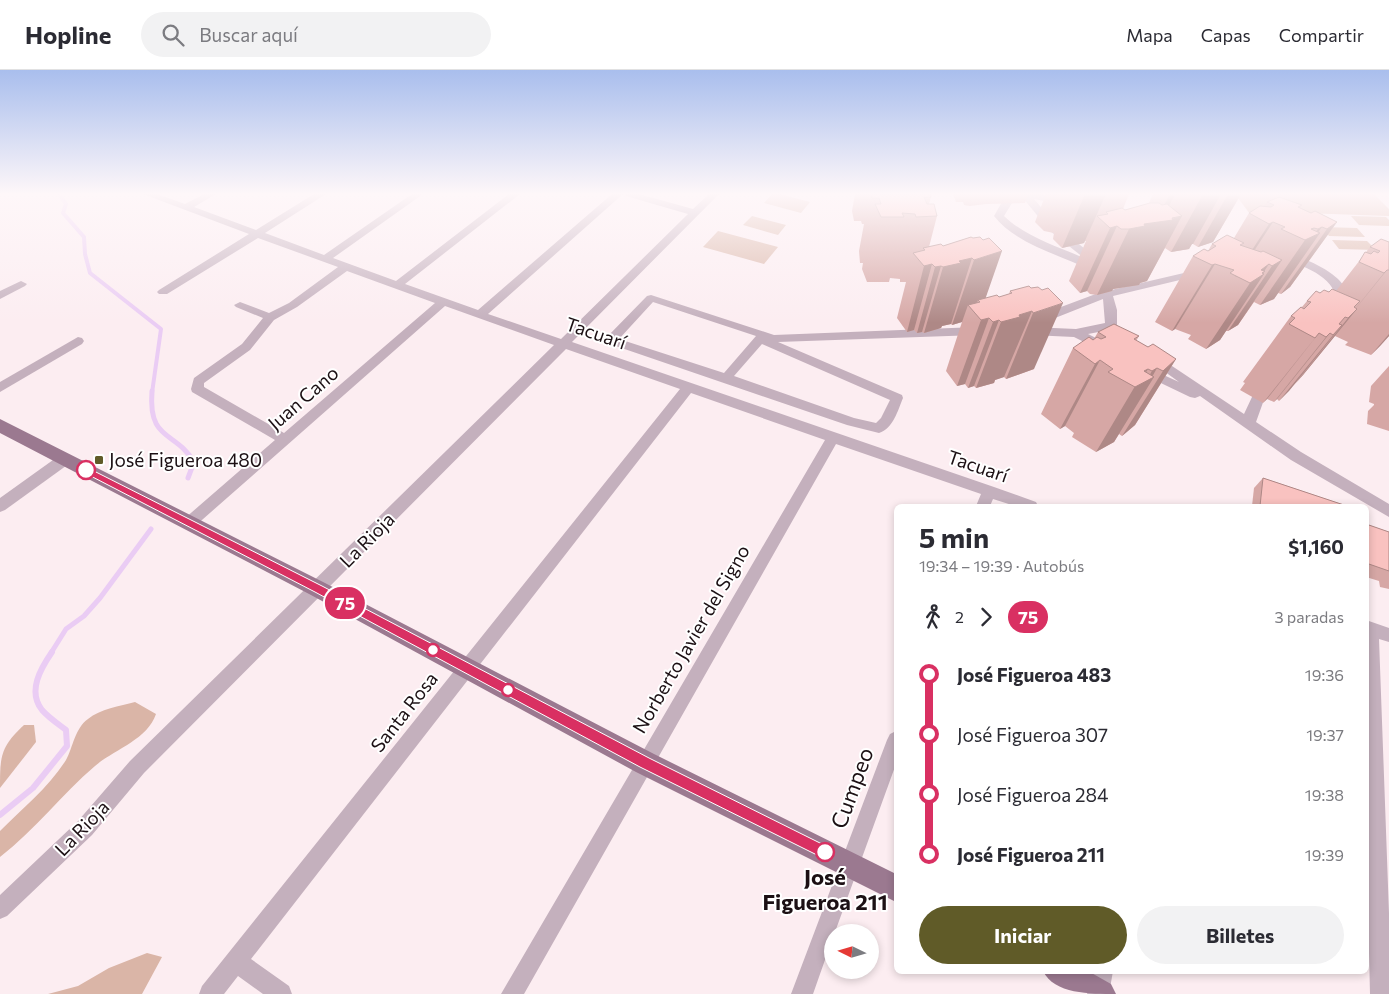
<!DOCTYPE html>
<html lang="es">
<meta charset="utf-8">
<style>
:root{--surface:#fff;--page:#f2f2f3;--text:#2b2b33;--muted:#7c7c81;--line:#e1e1e2;--accent:#605b28}
body{margin:0;font-family:Commissioner,sans-serif;background:var(--page);color:var(--text);height:100vh;display:flex;flex-direction:column;font-size:19px;white-space:nowrap}
*{box-sizing:border-box;margin:0}
p{font-size:16px;color:var(--muted)}
.icon{flex:none;width:28px;height:28px;fill:none;stroke:currentColor;stroke-width:2;stroke-linecap:round;stroke-linejoin:round}
.map{position:relative;flex:1;overflow:hidden}
.panel{position:absolute;left:894px;top:434px;width:475px;height:470px;display:flex;flex-direction:column;background:var(--surface);border-radius:8px;box-shadow:0 2px 8px #0003}
.panel>*{flex:none}
.badge{padding:0 10px;border-radius:16px;font-size:18px;line-height:32px}
.needle{width:32px;rotate:275deg}
.tools{position:absolute;left:824px;top:854px;display:grid;gap:10px}
.tools a{display:grid;place-items:center;width:55px;height:55px;border-radius:50%;background:var(--surface);box-shadow:0 2px 8px #0003;font-size:25px}
.map>.badge{position:absolute;translate:-50% -50%;box-shadow:0 0 0 2px #fff}
.legs{display:flex;align-items:center;gap:8px;height:55px;padding:0 25px;font-size:16px}
.legs p{margin-inline-start:auto}
.overview{display:flex;align-items:center;justify-content:space-between;height:85px;padding:0 25px}
h1{font-size:28px;font-weight:700;line-height:38px}
.cta{display:flex;gap:10px;margin-top:auto;padding:10px 25px}
.cta a{flex:1;height:58px;border-radius:30px;background:var(--accent);color:#fff;font-size:20px;font-weight:700;line-height:58px;text-align:center}
.cta a+a{background:var(--page);color:var(--text)}
ul{padding:0 25px;list-style:none}
li{display:flex;align-items:center;gap:18px;height:60px;font-size:19px}
li i{display:grid;place-items:center;width:8px;height:100%;margin:0 6px;background:currentColor}
li i::after{content:'';width:12px;height:12px;margin:-6px;border:4px solid;border-radius:50%;background:var(--surface)}
li p{margin-inline-start:auto}
li:first-child i{background:linear-gradient(#0000 50%,currentColor 0)}
li:last-child i{background:linear-gradient(currentColor 50%,#0000 0)}
header{display:flex;align-items:center;gap:30px;box-sizing:border-box;height:70px;padding:0 25px;background:var(--surface);border-bottom:1px solid var(--line)}
header strong{font-size:24px}
nav{display:flex;gap:28px;margin-inline-start:auto;font-size:18px}
.search{width:350px;height:45px;background:var(--page);display:flex;align-items:center;gap:12px;box-sizing:border-box;padding:0 18px;border-radius:28px;color:var(--muted);font-size:19px}
.map>svg:first-child{display:block}
</style>
<header>
<strong>Hopline</strong>
<div class="search"><svg class="icon" aria-label="search" viewBox="0 0 24 24"><circle cx="10" cy="10" r="6"/><path d="M15 15l6 6"/></svg>Buscar aquí</div>
<nav><a>Mapa</a><a>Capas</a><a>Compartir</a></nav>
</header>
<div class="map">
<svg width="1389" height="924" viewBox="0 0 1389 924">
<rect width="100%" height="100%" fill="#fcedf1"/>
<!-- green -->
<g fill="#dab5a7">
<polygon points="772,124 780,124 810,132 801,143 764,133"/>
<polygon points="1235,124 1374,124 1389,139 1389,146 1304,143 1262,160"/>
<polygon points="752,146 786,155 778,165 743,155"/>
<polygon points="1351,146 1386,147 1389,150 1389,156 1359,155"/>
<polygon points="1322,157 1357,158 1365,167 1329,166"/>
<polygon points="718,161 778,177 764,194 703,177"/>
<polygon points="1332,170 1367,171 1376,180 1339,179"/>
<path d="M135 632 156 644C147 670 115 679 95 696 62 724 35 760 0 787V761C22 739 49 717 66 690 73 677 75 658 88 649 100 639 120 636 135 632Z"/>
<path d="M24 655H34L36 672 0 718C0 687 0 677 24 655Z"/>
<polygon points="147,883 162,887 142,924 48,924 78,916 109,898"/>
</g>
<g fill="none" stroke-linecap="round" stroke-linejoin="round">
<!-- stream-far2 -->
<polyline stroke="#eaccf4" stroke-width="4" points="59,124 66,134 63,143 84,167 85,184 90,203 161,259 152,323"/>
<!-- stream-far1 -->
<g stroke="#eaccf4" stroke-width="5">
<path d="M152 321C148 372 175 360 194 392L188 408"/>
<polyline points="51,583 66,559 84,546 100,528 151,459"/>
</g>
<!-- stream -->
<path stroke="#eaccf4" stroke-width="6" d="M0 745 33 718 67 676 66 660C58 654 48 647 42 640 27 621 41 598 52 582"/>
<!-- minor -->
<g fill="#c4b0bd" fill-rule="evenodd">
<path d="M143 124H157L185 134 204 124H216L194 137 256 160 314 124H326L265 163 324 185 412 124H423L333 188 396 211 509 124H520L405 214 478 240 612 124H623L488 244 561 269 688 144 626 126 624 124H639L693 139 709 124H719L572 272 994 417 1036 432 1038 436H1015L993 429 990 436H976L981 424 836 374 524 924H501L825 370 691 323 251 889 289 916 292 924H263L238 906 224 924H199L202 916 680 319 566 279 144 703 92 765 7 846 0 849V825L78 751 130 691 554 275 445 236 194 457 189 459 184 457 182 453 184 449 275 370 192 322 191 319 194 308 242 274 263 248 236 237 234 235 240 232 269 243 289 233 338 197 258 168 167 224H159L157 222 159 220 249 164ZM347 201 435 233 284 363 204 317V313L250 280 274 250 297 237Z"/>
<path d="M1015 124H1039L1069 130V134L1065 135 1034 129 1058 157 1101 192 1102 194 1098 200H1090C1059 184 1017 175 994 146L1002 132ZM1023 128 1050 161 1084 188C1056 176 1026 167 1004 146L1012 133Z"/>
<path d="M1289 184C1309 189 1360 211 1346 238L1342 239 1336 236C1339 208 1307 198 1285 189L1284 187Z"/>
<polygon points="1201,199 1206,202 1205,204 1113,226 1117,240 1117,255 1131,268 1129,271 1121,271 1109,260 1088,264 1108,274 1110,277 1108,280 1100,280 1074,267 1031,265 1025,261 1031,257 1076,259 1105,253 1103,229 1045,252 1037,252 1035,249 1037,246 1101,222 1098,216 1100,214 1108,214 1111,220"/>
<polygon points="21,211 27,214 25,216 0,229 0,221"/>
<path d="M651 225 774 265 977 257 983 261 977 265 778 272 902 325 903 328C898 340 893 359 879 363L847 355 607 273 605 270 607 267 647 226ZM653 232 756 266 724 303 619 269ZM762 274 890 330 881 348 876 353 854 348 734 306Z"/>
<polygon points="78,267 82,268 84,271 82,274 0,322 0,312"/>
<polygon points="1154,284 1244,344 1260,310 1268,310 1270,313 1256,352 1301,382 1389,434 1389,447 1291,390 1200,326 1195,328 1190,327 1142,304 1140,301 1146,297 1179,312 1150,291 1148,288 1150,285"/>
<polygon points="65,384 70,385 72,389 70,393 5,440 0,442 0,428 60,385"/>
<polygon points="1366,550 1389,558 1389,572 1379,569 1389,843 1389,924 1370,924 1366,759"/>
<polygon points="896,661 896,694 835,862 832,862 832,870 813,924 791,924 887,670 890,664"/>
<polygon points="1091,901 1113,901 1109,924 1087,924"/>
</g>
<!-- major -->
<g fill="#9b7990" fill-rule="evenodd">
<polygon points="0,349 325,513 654,684 896,804 896,832 636,702 311,525 0,363"/>
<path d="M1043 901H1088L1111 914 1116 924C1090 924 1054 924 1043 901Z"/>
</g>
</g>
<!-- wall -->
<g fill="#d6a7a5">
<polygon points="855,124 932,124 929,134 937,146 929,177 943,176 971,167 986,228 999,227 1009,224 1010,221 1038,217 1034,299 1006,309 1004,307 995,310 994,313 976,318 974,316 968,318 965,314 957,316 946,301 962,252 952,255 951,254 942,256 941,258 924,263 922,262 917,263 914,260 907,262 897,248 906,212 900,212 900,209 890,208 889,212 867,212 862,199 863,193 860,193 859,181 864,154 862,154 861,151 854,151 852,141"/>
<polygon points="953,124 1028,124 1025,133 986,134 970,136 964,135 963,132 956,132"/>
<polygon points="1046,124 1129,124 1123,139 1125,140 1149,133 1153,124 1241,124 1213,172 1198,177 1193,174 1192,174 1189,179 1171,182 1165,178 1147,211 1140,213 1139,215 1113,219 1112,221 1097,225 1090,224 1087,221 1080,223 1069,211 1086,171 1085,171 1084,173 1062,178 1053,169 1054,163 1044,161 1035,152"/>
<polygon points="1267,132 1302,135 1300,138 1311,143 1337,152 1290,217 1281,224 1278,223 1274,229 1260,235 1254,232 1238,255 1228,261 1226,261 1220,270 1206,279 1188,269 1191,265 1175,259 1172,261 1155,252 1193,186 1208,181 1212,174 1234,168 1249,143 1264,136"/>
<polygon points="1389,172 1389,266 1380,276 1371,285 1345,275 1348,272 1335,266 1303,305 1279,331 1277,329 1274,332 1267,329 1263,333 1240,320 1245,313 1243,312 1291,246 1302,237 1307,231 1320,223 1336,221 1370,177"/>
<polygon points="1098,262 1139,266 1136,271 1148,277 1176,289 1135,355 1122,366 1119,364 1114,372 1096,382 1072,367 1074,363 1065,356 1060,359 1041,344 1073,278 1094,269"/>
<polygon points="1389,296 1389,361 1367,354 1368,341 1374,335 1374,334 1369,332 1371,316"/>
<polygon points="1263,408 1347,436 1252,436 1254,418"/>
<polygon points="1366,454 1389,462 1389,519 1380,517 1379,511 1366,507"/>
</g>
<!-- shaded-wall -->
<g fill="#ae8886">
<polygon points="1085,124 1106,124 1084,173 1062,178"/>
<polygon points="1170,124 1175,124 1161,152 1182,146 1147,211 1140,213 1139,215 1113,219 1112,221 1097,225 1129,159 1144,154 1155,152"/>
<polygon points="1203,124 1221,124 1193,174 1192,174 1189,179 1171,182"/>
<polygon points="1228,124 1241,124 1213,172 1198,177"/>
<polygon points="1273,152 1237,207 1235,206 1269,154"/>
<polygon points="1337,152 1290,217 1281,224 1327,159"/>
<polygon points="1117,156 1087,221 1080,223 1110,158"/>
<polygon points="1322,157 1316,165 1320,163 1274,229 1260,235 1305,170 1311,159 1314,158 1306,169 1313,166 1318,159"/>
<polygon points="1002,181 979,247 980,232 978,230 974,242 968,235 962,252 952,255 974,190"/>
<polygon points="972,188 951,254 942,256 941,258 924,263 943,197 959,191"/>
<polygon points="1282,190 1238,255 1228,261 1272,196"/>
<polygon points="932,194 914,260 907,262 924,196"/>
<polygon points="1215,194 1175,259 1172,261 1212,195"/>
<polygon points="1269,194 1263,203 1265,201 1262,205 1264,204 1220,270 1206,279 1250,213 1261,200"/>
<polygon points="941,196 922,262 917,263 935,197"/>
<polygon points="1387,200 1348,248 1384,203"/>
<polygon points="1063,233 1034,299 1006,309 1033,243"/>
<polygon points="1357,239 1303,305 1295,314 1348,248"/>
<polygon points="1032,241 1004,307 995,310 994,313 976,318 1001,252 1019,245"/>
<polygon points="989,248 965,314 957,316 981,250"/>
<polygon points="999,250 974,316 968,318 993,252"/>
<polygon points="1342,255 1289,321 1279,331 1333,265"/>
<polygon points="1319,263 1267,329 1263,333"/>
<polygon points="1330,263 1277,329 1274,332 1326,267"/>
<polygon points="1389,264 1389,266 1380,276 1371,285"/>
<polygon points="1176,289 1135,355 1122,366 1163,301"/>
<polygon points="1100,290 1065,356 1060,359 1095,294"/>
<polygon points="1157,298 1151,309 1154,307 1114,372 1096,382 1144,301 1148,299 1138,315 1146,311 1152,301"/>
</g>
<!-- building -->
<g fill="#f9c2c0" stroke="#ae8886">
<polygon points="872,124 929,124 931,127 924,127 927,134 934,134 937,146 916,147 915,144 902,143 904,147 881,147 875,134 881,134 879,128 872,128"/>
<polygon points="1279,127 1302,135 1298,137 1311,143 1315,141 1337,152 1327,159 1322,157 1318,159 1314,158 1311,159 1320,163 1305,170 1281,159 1285,157 1273,152 1269,154 1249,143 1260,136 1271,137 1274,135 1267,132"/>
<polygon points="1150,133 1159,133 1162,135 1167,134 1182,146 1172,148 1173,150 1144,154 1145,156 1129,159 1121,159 1117,156 1110,158 1097,146 1108,144 1106,142 1122,138 1125,140"/>
<polygon points="1227,165 1244,173 1240,175 1261,182 1263,181 1282,190 1272,196 1269,194 1261,200 1265,201 1262,203 1264,204 1250,213 1230,203 1234,200 1215,194 1212,195 1193,186 1204,179 1208,181 1216,176 1212,174"/>
<polygon points="971,167 973,168 980,167 983,170 989,168 1002,181 974,190 972,188 959,191 961,193 943,197 941,196 935,197 932,194 924,196 913,183 925,180 923,178 941,174 943,176"/>
<polygon points="1381,169 1389,172 1389,200 1387,200 1384,203 1359,192 1365,182 1371,184 1374,181 1378,183 1380,181 1370,177"/>
<polygon points="1029,216 1031,218 1038,217 1042,220 1048,218 1063,233 1033,243 1032,241 1019,245 1020,247 1001,252 999,250 993,252 989,248 981,250 968,235 980,232 978,230 997,225 999,227 1012,223 1010,221"/>
<polygon points="1332,219 1360,231 1354,237 1357,239 1348,248 1345,247 1339,254 1342,255 1333,265 1330,263 1326,267 1319,263 1315,268 1289,254 1295,248 1291,246 1301,237 1304,239 1311,232 1307,231 1316,221 1320,223 1324,220 1329,222"/>
<polygon points="1114,254 1139,266 1134,269 1148,277 1153,274 1176,289 1163,301 1157,298 1152,301 1148,299 1144,301 1154,307 1135,317 1108,302 1113,299 1100,290 1095,294 1073,278 1089,267 1093,270 1097,267 1101,269 1106,267 1098,262"/>
<polygon points="1263,408 1347,436 1260,436"/>
<polygon points="1366,454 1389,462 1389,501 1366,493"/>
</g>
<!-- sky -->
<linearGradient id="sky" x2="0" y2="1"><stop stop-color="#a9beed"/><stop offset="0.49" stop-color="#fef7f9"/><stop offset="1" stop-color="#fef7f9" stop-opacity="0"/></linearGradient>
<rect width="1389" height="253" fill="url(#sky)"/>
<!-- line-1 -->
<polygon fill="#d93062" stroke="#fff" points="86,397 322,516 649,688 830,778 832,782 830,787 825,789 821,787 640,697 315,522 83,402 83,398"/>
<!-- markers -->
<rect fill="#605b28" stroke="#fff" stroke-width="2" x="94" y="385" width="10" height="10" rx="2.5"/>
<g fill="#fff" stroke="#d93062" stroke-width="2.5">
<circle cx="86" cy="400" r="9"/>
<circle cx="433" cy="580" r="6"/>
<circle cx="508" cy="620" r="6"/>
<circle cx="825" cy="782" r="9"/>
</g>
<g text-anchor="middle" stroke-width="4" stroke-linejoin="round" paint-order="stroke">
<!-- street labels -->
<g font-size="19" fill="#1c1014" stroke="#fff">
<text transform="translate(596 263) rotate(19)" y="7">Tacuarí</text>
<text transform="translate(303 328) rotate(-41)" y="7">Juan Cano</text>
<text transform="translate(978 396) rotate(19)" y="7">Tacuarí</text>
<text transform="translate(367 470) rotate(-45)" y="7">La Rioja</text>
<text transform="translate(691 569) rotate(-60)" y="7">Norberto Javier del Signo</text>
<text transform="translate(404 642) rotate(-52)" y="7">Santa Rosa</text>
<text transform="translate(82 758) rotate(-46)" y="7">La Rioja</text>
</g>
<!-- poi labels -->
<g font-size="19" fill="#1c1014" stroke="#fff" text-anchor="start">
<text x="109" y="397">José Figueroa 480</text>
</g>
<!-- near-street labels -->
<g font-size="22" fill="#1c1014" stroke="#fff">
<text transform="translate(852 718) rotate(-70)" y="8">Cumpeo</text>
</g>
<!-- near-stop labels -->
<g font-size="22" font-weight="bold" fill="#1c1014" stroke="#fff">
<text x="825" y="815">José<tspan x="825" dy="25">Figueroa 211</tspan></text>
</g>
</g>
</svg>
<div class="tools">
<a><svg class="needle" viewBox="-14 -14 28 28"><path d="M0-13l5 13h-10z" fill="#e53935"/><path d="M0 13l5-13h-10z" fill="#7c7c81"/></svg></a>
</div>
<b class="badge" style="left:345px;top:533px;background:#d93062;color:#fff">75</b>
<section class="panel">
<div class="overview"><div><h1>5 min</h1><p>19:34 – 19:39 · Autobús</p></div><b>$1,160</b></div>
<div class="legs"><svg class="icon" aria-label="walk" viewBox="0 0 24 24"><circle cx="13" cy="4" r="2"/><path d="M13 8l-2 6 4 7M11 14l-3 7M7 12l3-4h3l4 4"/></svg>2<svg class="icon" aria-label="forward" viewBox="0 0 24 24"><path d="M9 5l7 7-7 7"/></svg><b class="badge" style="background:#d93062;color:#fff">75</b><p>3 paradas</p></div>
<ul>
<li><i style="color:#d93062"></i><b>José Figueroa 483</b><p>19:36</p></li>
<li><i style="color:#d93062"></i><span>José Figueroa 307</span><p>19:37</p></li>
<li><i style="color:#d93062"></i><span>José Figueroa 284</span><p>19:38</p></li>
<li><i style="color:#d93062"></i><b>José Figueroa 211</b><p>19:39</p></li>
</ul>
<div class="cta"><a>Iniciar</a><a>Billetes</a></div>
</section>
</div>
